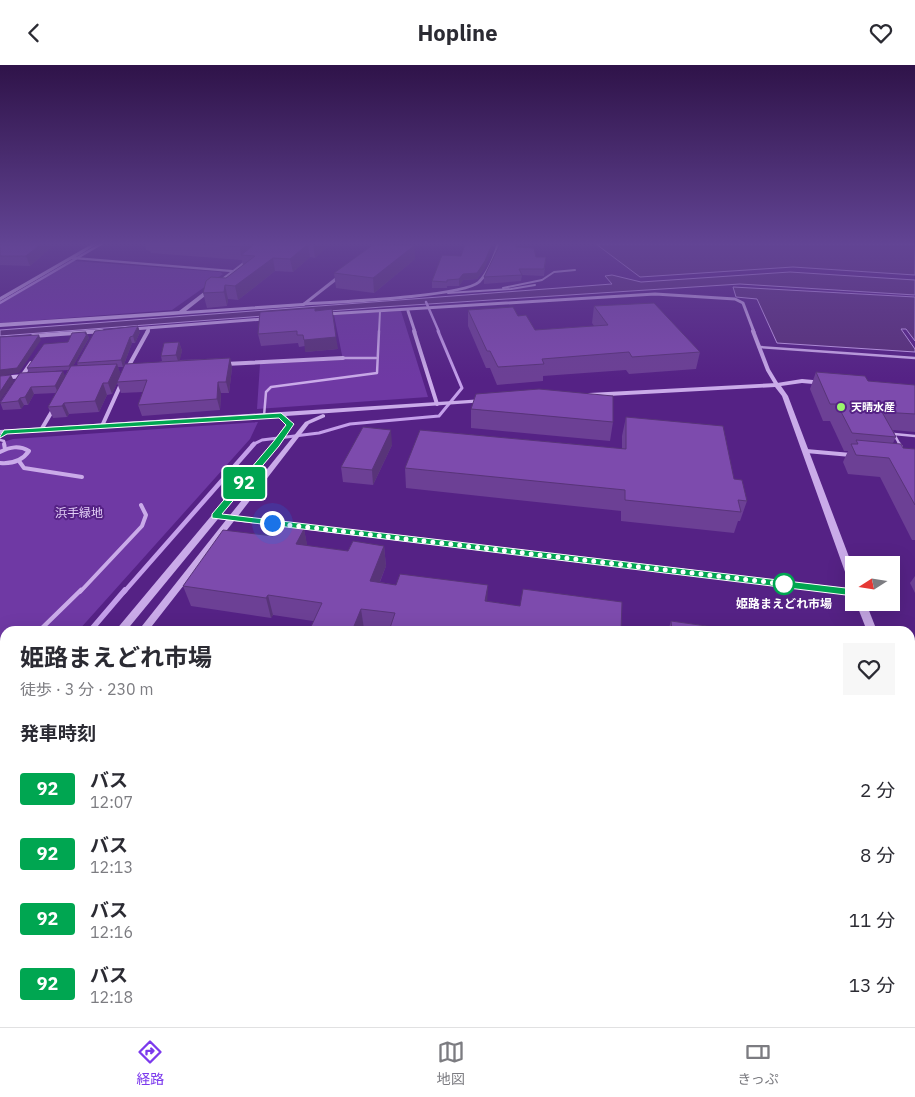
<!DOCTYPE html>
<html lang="ja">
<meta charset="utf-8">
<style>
:root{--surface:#fff;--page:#f7f7f7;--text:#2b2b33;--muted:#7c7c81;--line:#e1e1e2;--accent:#7c3aed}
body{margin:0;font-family:"IBM Plex Sans","Noto Sans JP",sans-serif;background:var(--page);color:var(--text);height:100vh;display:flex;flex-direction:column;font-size:19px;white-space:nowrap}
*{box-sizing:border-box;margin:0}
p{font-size:16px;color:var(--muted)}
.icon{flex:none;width:28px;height:28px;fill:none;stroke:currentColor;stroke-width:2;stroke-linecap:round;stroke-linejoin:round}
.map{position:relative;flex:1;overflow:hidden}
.sheet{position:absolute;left:0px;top:561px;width:915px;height:401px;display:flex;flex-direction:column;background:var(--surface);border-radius:15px 15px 0 0;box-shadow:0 5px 20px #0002}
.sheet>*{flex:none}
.badge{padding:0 10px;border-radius:4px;font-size:18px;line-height:32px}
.needle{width:32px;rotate:258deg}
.fabs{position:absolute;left:845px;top:491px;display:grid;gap:10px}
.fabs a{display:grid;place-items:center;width:55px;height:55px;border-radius:0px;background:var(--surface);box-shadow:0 5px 20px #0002;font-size:25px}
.you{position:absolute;width:25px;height:25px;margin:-12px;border:4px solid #fff;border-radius:50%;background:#1a73e8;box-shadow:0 0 0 8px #1a73e833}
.map>.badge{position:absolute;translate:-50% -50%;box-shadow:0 0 0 2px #fff}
h2{padding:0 20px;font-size:19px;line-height:45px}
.round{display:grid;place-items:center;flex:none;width:52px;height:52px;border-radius:0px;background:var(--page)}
.head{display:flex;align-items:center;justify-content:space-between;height:85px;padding:0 20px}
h1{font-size:24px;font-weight:700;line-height:38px}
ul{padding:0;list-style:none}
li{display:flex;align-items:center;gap:15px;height:65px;padding:0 20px}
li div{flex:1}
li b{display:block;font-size:19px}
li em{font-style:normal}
li .badge{min-width:55px;font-weight:700;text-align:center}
header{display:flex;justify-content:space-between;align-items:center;height:65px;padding:0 20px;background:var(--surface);font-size:22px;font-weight:700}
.dock{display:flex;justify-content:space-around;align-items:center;height:70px;border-top:1px solid var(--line);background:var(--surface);font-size:14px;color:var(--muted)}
.dock a{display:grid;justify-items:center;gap:2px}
.dock .on{color:var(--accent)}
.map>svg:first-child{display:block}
</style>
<header><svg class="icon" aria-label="back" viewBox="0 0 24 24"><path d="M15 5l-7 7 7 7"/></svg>Hopline<svg class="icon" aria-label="heart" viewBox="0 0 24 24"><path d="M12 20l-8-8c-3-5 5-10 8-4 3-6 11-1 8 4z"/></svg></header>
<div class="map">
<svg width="915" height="962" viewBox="0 0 915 962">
<rect width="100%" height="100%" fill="#552285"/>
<!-- green -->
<g fill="#6f39a4">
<polygon points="74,196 220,207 223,209 172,245 0,258 0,239"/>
<polygon points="401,246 428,332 257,344 260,299 343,295 334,250"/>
<polygon points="258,357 250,374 78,566 5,566 5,649 0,654 0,378 13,374"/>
</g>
<!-- water -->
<g fill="#58307a" stroke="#c49fea">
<polygon points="596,179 915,179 915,210 793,202 640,212"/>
<polygon points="790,207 915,215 915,230 740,219 382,242 0,271 0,265 612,219 605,211 612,210 641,217"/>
<polygon points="733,222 915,232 915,276 906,264 901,264 915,284 915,287 777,278 757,234 736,232"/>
</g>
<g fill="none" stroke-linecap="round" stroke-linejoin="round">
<!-- stream-far3 -->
<g stroke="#c49fea" stroke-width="2.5">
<polyline points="426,237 439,267"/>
<polyline points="0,238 101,179"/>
</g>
<!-- stream-far2 -->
<polyline stroke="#c49fea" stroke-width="3" points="252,380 262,375 319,368 350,359 439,351 462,323 438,266"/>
<!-- stream-far1 -->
<polyline stroke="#c49fea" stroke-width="4.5" points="124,527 254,379"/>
<!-- stream -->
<g stroke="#c49fea" stroke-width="5.5">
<polyline points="90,566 125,525"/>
<polyline points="0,669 5,663"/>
</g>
<!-- service-far3 -->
<g stroke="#caabe9" stroke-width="2">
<polyline points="503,223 542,215 554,207 575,205"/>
<polyline points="448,228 511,224 535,220"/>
<polyline points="379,267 380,246"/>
</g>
<!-- service-far2 -->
<g stroke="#caabe9" stroke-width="2.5">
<polyline points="760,282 915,293"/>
<polyline points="343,293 376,293"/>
<polyline points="264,351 266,327 271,322 377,308 379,266"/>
<polyline points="0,375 4,376 5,380"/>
<polyline points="900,380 894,369 915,371"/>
</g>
<!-- service-far1 -->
<g stroke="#caabe9" stroke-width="4">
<polyline points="4,379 5,384"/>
<polyline points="899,379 901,382"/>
<polyline points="806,386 851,390"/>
<path d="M0 387C10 382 19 380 29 386 22 396 12 399 0 398"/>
<polyline points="19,396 24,403 82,412"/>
<polyline points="80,527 142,461 146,450 141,440"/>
</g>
<!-- service -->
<g stroke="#caabe9" stroke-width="4.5">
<polyline points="39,566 81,525"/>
<polyline points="0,592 5,589"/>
</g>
<!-- minor-far1 -->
<g stroke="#caabe9" stroke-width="3">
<path d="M304 239C334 237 462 232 479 217 488 208 495 191 498 179"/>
<polyline points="408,246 415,267"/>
<polyline points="327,249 655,229 735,234 743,238 754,267"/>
<polyline points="133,264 264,254"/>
<polyline points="90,267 102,266"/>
<polyline points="147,267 149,263"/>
</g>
<!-- minor -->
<g stroke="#caabe9" stroke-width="4">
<polyline points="414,266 437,339"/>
<polyline points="753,266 768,305 777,320"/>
<polyline points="33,271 102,266"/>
<polyline points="225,299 343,293"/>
<polyline points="127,304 148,266"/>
<polyline points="0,313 24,311"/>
<polyline points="20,314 31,298"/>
<polyline points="102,361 121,319"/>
<polyline points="41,365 54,343"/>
</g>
<!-- tertiary -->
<g fill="#caabe9" fill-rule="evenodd">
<polygon points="92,179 97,179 76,192 233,205 266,179 271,179 186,246 303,238 341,208 345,209 304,241 0,262 0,258 179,246 230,207 72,194 0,236 0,232"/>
<polygon points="802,314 824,316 827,318 824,320 802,318 781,321 788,331 854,505 854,521 849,518 782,331 775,322 589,332 586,330 589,328 777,318"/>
<polygon points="484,334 487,336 486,337 286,351 293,359 279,381 222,449 230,450 305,357 323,349 325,350 325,352 309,359 238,451 854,524 854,530 234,456 148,566 138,566 226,455 218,454 126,566 115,566 273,377 286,359 278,351 0,369 0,365"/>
<polygon points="856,538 866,538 877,566 867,566"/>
<polygon points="910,663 915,666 915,687 910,684"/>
<polygon points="5,699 5,713 0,715 0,701"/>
<polygon points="5,732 5,748 0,751 0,735"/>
<polygon points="910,781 915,782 915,796 910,795"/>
</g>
</g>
<!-- wall -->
<g fill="#6c4095">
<polygon points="0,179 55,179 30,201 0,200"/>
<polygon points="145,179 330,179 315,193 310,192 293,207 275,206 238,235 228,234 227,241 207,243 203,228 226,213 243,201 242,195 151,188 150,186 146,185"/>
<polygon points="500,179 518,179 517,182 536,192 546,192 544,211 522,210 521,216 484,219 484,212"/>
<polygon points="461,191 485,203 477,214 463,215 459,221 447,221 447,223 432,223 432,216"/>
<polygon points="415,194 374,228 336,223 334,208"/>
<polygon points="594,241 700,287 696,304 629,309 626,305 543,311 543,316 497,320 490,303 486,303 468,261 468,245 518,251 535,265 594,261 592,258"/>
<polygon points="315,245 338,284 305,287 305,281 299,282 298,278 261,281 258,269"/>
<polygon points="95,266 140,267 135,278 132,278 123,302 118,302 120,309 162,296 161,291 179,277 182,286 179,295 230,293 232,303 229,328 221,328 220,345 142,351 138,340 143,327 121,328 117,318 112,329 107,330 99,347 69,349 67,352 53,353 48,342 56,328 34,329 28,340 24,340 21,344 3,345 0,337 20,308 65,311 68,305 29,308 27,303 68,277 87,269 89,273 73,301 78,301 77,298"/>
<polygon points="816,307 868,316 915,320 915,367 893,365 896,372 893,378 903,383 915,384 915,475 912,475 880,412 848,409 843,397 848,386 844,386 830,356 823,356 810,324"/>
<polygon points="471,344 613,357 610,376 471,363"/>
<polygon points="626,352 734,414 747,436 740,456 738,456 734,468 621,456 621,446 406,423 405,403 622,384 622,371"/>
<polygon points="392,380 373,420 343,417 341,402"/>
<polygon points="304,464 307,481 348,486 384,481 386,501 380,517 487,537 621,566 379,566 273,550 271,553 191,541 183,521 273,471"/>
<polygon points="915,511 915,528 910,518"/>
<polygon points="671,556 742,566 668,566"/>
</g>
<!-- shaded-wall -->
<g fill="#583479">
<polygon points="41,179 55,179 30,201 26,191"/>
<polygon points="244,179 263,179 241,190 240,182"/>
<polygon points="308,179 310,192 293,207 290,194"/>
<polygon points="313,179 330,179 315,193"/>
<polygon points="492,179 494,179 485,203 477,214 463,215 459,221 459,214 463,209"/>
<polygon points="415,180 415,194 374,228 373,213"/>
<polygon points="273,193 275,206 238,235 235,221"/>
<polygon points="225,220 228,234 227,241 224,227"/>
<polygon points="138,261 140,267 135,278 133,271"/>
<polygon points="86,267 89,273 71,305 69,301"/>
<polygon points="39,270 41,275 19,308 0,311 0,305"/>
<polygon points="130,272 132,278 123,302 121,295"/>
<polygon points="336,272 338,284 305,287 304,275"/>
<polygon points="179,277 182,286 179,299 176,290"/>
<polygon points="230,293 232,303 229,328 226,317"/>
<polygon points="117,299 121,310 112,329 108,318"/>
<polygon points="63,306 66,313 58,328 55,321"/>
<polygon points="11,310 14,316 0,336 0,327"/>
<polygon points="218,317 221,328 220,345 217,334"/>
<polygon points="103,318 107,330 99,347 95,336"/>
<polygon points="31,322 34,329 28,340 25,332"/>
<polygon points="20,333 24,340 21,344 18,336"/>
<polygon points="64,338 69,349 67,352 62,341"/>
<polygon points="391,365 392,380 373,420 372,405"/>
<polygon points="304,464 308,484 296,479"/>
<polygon points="384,481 386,501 372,536 370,516"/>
<polygon points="488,520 487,541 485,536"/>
<polygon points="268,530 273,550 271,553 266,533"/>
<polygon points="361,544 364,564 363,566 352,566"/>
<polygon points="134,958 154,958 152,962 132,962"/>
</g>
<!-- building -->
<g fill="#7d4bad" stroke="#583479">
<polygon points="0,179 41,179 26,191 0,191"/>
<polygon points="198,179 244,179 240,182"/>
<polygon points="255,179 314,179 308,179 290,194 273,193 235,221 225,220 224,227 203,228 206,216 211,212 226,213 255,191 241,190"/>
<polygon points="374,179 415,180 373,213 334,208"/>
<polygon points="465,179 492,179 485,196 477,208 463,209 459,214 447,215 447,217 432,216 442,190 461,191"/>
<polygon points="500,179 517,179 516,182 534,183 536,192 546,192 544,204 519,204 522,210 484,212"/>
<polygon points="654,238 700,287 632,292 629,287 542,294 544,299 498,302 490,286 487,286 468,245 513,242 518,251 526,250 535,265 608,260 594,241"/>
<polygon points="315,243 315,246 332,244 336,272 304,275 303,270 297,270 297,266 258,269 260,247"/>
<polygon points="138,261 133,271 130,272 121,295 77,298 95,266"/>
<polygon points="86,267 85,269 87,269 69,301 27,303 44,279 68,277 72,268"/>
<polygon points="39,270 17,303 0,305 0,272"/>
<polygon points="179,277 176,290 161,291 164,278"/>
<polygon points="230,293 226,317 218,317 217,334 138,340 147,315 117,317 125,299"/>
<polygon points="117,299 108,318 103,318 95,336 64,338 62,341 48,342 71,301"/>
<polygon points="63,306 55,321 31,322 25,332 20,333 18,336 0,338 20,308"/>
<polygon points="816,307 865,311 868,316 915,320 915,349 882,347 896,372 852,368 837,339 830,339"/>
<polygon points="11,310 0,327 0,311"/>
<polygon points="539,324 613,331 613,357 471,344 476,329"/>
<polygon points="626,352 723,361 734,414 742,415 747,436 738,435 741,447 625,435 625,425 405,403 420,365 626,384"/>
<polygon points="363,362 391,365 372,405 341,402"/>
<polygon points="856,375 901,379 903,383 915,384 915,440 889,393 856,390 851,379 858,379"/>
<polygon points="279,461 304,464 296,479 348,486 353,476 384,481 370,516 396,520 400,509 488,520 485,536 520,541 523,524 622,537 621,566 389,566 395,548 361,544 352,566 309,566 322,538 268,530 266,533 183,521 223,465 273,471"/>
<polygon points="671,556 742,566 672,566"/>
<polygon points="5,823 5,958 134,958 132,962 0,962 0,831"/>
<polygon points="910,901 915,902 915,962 418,962 419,958 910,958"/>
<polygon points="193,958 367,958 386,962 191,962"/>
</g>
<!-- sky -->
<linearGradient id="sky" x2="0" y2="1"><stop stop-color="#2f1349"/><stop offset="0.57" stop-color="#624494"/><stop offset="1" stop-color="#624494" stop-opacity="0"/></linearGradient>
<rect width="915" height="314" fill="url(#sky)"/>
<!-- line -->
<polygon fill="#00a651" stroke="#fff" points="281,348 294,359 279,381 222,449 854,524 859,527 854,531 212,453 212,449 273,377 286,360 279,353 7,369 0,373 0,371 4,365"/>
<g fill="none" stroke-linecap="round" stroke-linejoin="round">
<!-- walk -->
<polyline stroke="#fff" stroke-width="5" stroke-dasharray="0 9" points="272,458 784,519"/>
</g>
<!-- markers -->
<circle fill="#9af56d" stroke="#552285" stroke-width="2" cx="841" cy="342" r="5"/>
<circle fill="#fff" stroke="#00a651" stroke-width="2.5" cx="784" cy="519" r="10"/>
<g text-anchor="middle" stroke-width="4" stroke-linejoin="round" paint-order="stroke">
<!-- far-poi labels -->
<g font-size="11" font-weight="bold" fill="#fff" stroke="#552285" text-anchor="start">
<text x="851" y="346">天晴水産</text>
</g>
<!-- park labels -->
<g font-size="12" fill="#e3cff7" stroke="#552285">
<text x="79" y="452">浜手緑地</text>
</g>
<!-- stop labels -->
<g font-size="12" font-weight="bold" fill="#fff" stroke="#552285">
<text x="784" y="543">姫路まえどれ市場</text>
</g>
</g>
</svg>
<div class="fabs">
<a><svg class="needle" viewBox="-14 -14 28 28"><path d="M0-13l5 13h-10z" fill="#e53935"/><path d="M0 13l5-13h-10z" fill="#7c7c81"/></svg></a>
</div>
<div class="you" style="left:272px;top:458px"></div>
<b class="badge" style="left:244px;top:418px;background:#00a651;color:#fff">92</b>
<section class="sheet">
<div class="head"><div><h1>姫路まえどれ市場</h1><p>徒歩 · 3 分 · 230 m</p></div><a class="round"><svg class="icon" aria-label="heart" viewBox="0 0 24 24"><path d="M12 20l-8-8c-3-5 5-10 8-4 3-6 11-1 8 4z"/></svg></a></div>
<h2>発車時刻</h2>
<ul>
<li><span class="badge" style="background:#00a651;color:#fff">92</span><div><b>バス</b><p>12:07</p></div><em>2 分</em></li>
<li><span class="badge" style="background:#00a651;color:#fff">92</span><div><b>バス</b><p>12:13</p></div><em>8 分</em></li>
<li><span class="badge" style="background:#00a651;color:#fff">92</span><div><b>バス</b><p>12:16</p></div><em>11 分</em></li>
<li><span class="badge" style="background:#00a651;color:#fff">92</span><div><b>バス</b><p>12:18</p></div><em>13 分</em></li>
</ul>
</section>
</div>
<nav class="dock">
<a class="on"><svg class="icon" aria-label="directions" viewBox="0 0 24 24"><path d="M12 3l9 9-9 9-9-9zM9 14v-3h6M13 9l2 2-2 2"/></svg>経路</a>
<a><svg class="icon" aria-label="map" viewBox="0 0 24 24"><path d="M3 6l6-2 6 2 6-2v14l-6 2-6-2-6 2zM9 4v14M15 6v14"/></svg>地図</a>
<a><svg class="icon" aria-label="tickets" viewBox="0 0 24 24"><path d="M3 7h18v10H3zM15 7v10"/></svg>きっぷ</a>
</nav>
